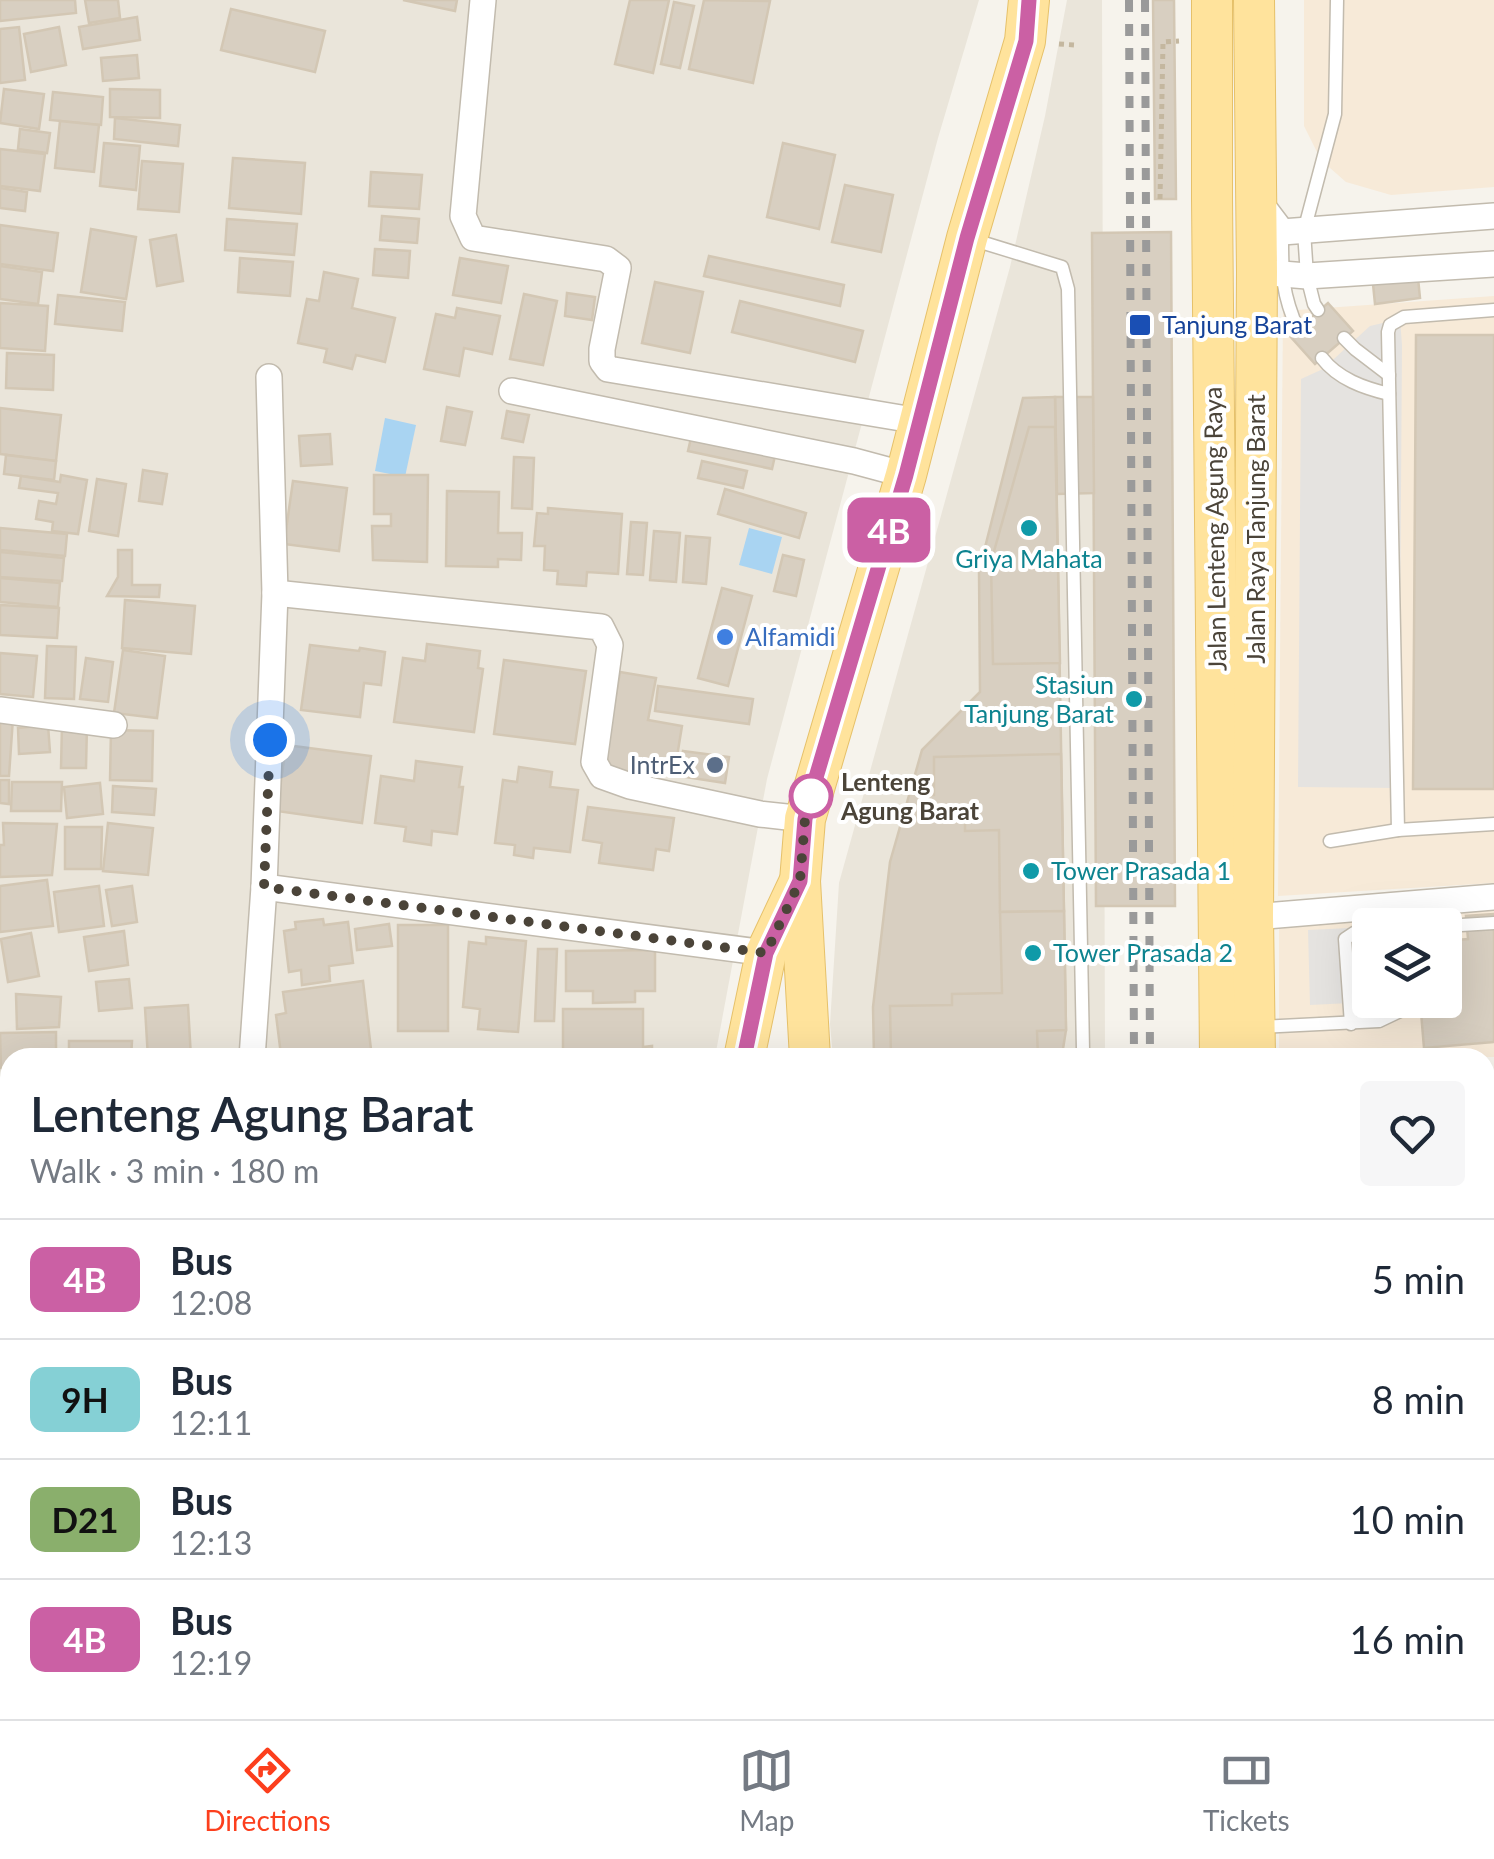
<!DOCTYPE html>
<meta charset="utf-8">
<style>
:root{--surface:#fff;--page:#f6f6f7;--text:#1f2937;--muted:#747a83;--line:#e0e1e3;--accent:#fc3f1d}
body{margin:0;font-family:Lato,sans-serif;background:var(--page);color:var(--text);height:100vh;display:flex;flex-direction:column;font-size:38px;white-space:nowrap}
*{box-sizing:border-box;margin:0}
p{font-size:32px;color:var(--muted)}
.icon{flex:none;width:55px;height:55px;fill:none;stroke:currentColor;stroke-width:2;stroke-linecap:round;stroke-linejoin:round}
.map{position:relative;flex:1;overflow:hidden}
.drawer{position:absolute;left:0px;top:1048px;width:1495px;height:672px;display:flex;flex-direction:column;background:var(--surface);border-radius:30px 30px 0 0;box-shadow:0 10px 40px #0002}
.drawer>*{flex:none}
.badge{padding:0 20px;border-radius:15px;font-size:35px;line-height:65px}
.buttons{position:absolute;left:1352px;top:908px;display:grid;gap:20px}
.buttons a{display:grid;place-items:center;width:110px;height:110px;border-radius:10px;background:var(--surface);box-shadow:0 10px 40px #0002;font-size:50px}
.you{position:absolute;width:50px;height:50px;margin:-25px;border:8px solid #fff;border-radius:50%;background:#1a73e8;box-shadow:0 0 0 15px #1a73e833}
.map>.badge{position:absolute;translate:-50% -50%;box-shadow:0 0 0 5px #fff}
.round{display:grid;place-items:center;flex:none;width:105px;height:105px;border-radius:10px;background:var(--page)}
.summary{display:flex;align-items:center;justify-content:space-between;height:170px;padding:0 30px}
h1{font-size:48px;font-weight:600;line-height:75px}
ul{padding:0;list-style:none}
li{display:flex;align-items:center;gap:30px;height:120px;padding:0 30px;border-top:2px solid var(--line)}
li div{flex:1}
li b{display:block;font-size:38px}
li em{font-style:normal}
li .badge{min-width:110px;font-weight:700;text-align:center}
.tab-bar{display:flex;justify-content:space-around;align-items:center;height:140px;border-top:2px solid var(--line);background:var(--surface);font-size:28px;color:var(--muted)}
.tab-bar a{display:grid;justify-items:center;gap:5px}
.tab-bar .on{color:var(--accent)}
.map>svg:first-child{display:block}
</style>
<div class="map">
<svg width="1494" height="1719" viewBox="0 0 1494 1719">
<rect width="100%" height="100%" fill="#f6f3ec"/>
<!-- residential -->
<g fill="#eae5da">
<polygon points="0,0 979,0 938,138 767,779 715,1057 10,1058 10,1710 941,1710 944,1719 0,1719"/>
<polygon points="1067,0 1102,0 1105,1057 833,1058 830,1024 839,883 1010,267 1045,116"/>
<polygon points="1485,1324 1490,1324 1494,1352 1494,1719 1280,1719 1280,1710 1485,1710"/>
<polygon points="1023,1710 1106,1710 1107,1719 1026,1719"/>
</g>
<!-- commercial -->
<g fill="#f7ead8" fill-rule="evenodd">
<polygon points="1304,0 1494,0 1494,187 1391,195 1346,182 1321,160 1304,126"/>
<polygon points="1494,296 1494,883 1278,896 1283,311"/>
<path d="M1494 908V1057H1279V924ZM1370 925H1445V1000H1370Z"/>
</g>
<!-- parking -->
<g fill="#e5e3e0">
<polygon points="1400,319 1402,345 1399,788 1298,787 1301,379 1323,369 1370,326"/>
<polygon points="1370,927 1370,1000 1390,1001 1310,1005 1308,930"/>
</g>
<!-- water -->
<g fill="#a9d4f2">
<polygon points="385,418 416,425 405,477 375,471"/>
<polygon points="749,528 782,537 772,574 739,565"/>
</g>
<!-- building -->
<g fill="#d8cfc1" stroke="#d3c7b4" stroke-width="2.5">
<polygon points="0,0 75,0 76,13 0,21"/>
<polygon points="85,0 118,0 120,18 89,23"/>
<polygon points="403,0 457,0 455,11"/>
<polygon points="630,0 669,0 653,73 615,64"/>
<polygon points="704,0 770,1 753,83 689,69"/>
<polygon points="1153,0 1174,0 1176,199 1155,199"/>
<polygon points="674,2 694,6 680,68 661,64"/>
<polygon points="231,9 325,31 315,72 221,50"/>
<polygon points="137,17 140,40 83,49 79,27"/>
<polygon points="19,27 25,80 0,83 0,29"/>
<polygon points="59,27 66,65 31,72 24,34"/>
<polygon points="137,55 139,78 103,81 101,58"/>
<polygon points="4,89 44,94 39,129 0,123"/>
<polygon points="110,89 160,90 160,118 110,117"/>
<polygon points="53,92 103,97 101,125 50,120"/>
<polygon points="115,118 180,125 178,146 114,139"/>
<polygon points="60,121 99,125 94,172 55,168"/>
<polygon points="20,129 50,133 47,153 18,149"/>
<polygon points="104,143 140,146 136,190 100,186"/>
<polygon points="783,143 835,155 819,229 767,217"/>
<polygon points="0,149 45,154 40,191 0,186"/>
<polygon points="233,158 305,163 301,214 229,208"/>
<polygon points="142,161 183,164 179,212 138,209"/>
<polygon points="371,172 422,175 419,209 369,206"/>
<polygon points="845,185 893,195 881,252 832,242"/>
<polygon points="0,188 27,192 25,211 0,208"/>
<polygon points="382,216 419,219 417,243 380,240"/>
<polygon points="227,219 297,224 294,255 225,250"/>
<polygon points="0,225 58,233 53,271 0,264"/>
<polygon points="91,229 136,237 126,299 81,292"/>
<polygon points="1171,232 1175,906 1096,906 1092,233"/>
<polygon points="176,235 183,281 157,286 150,240"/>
<polygon points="375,249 410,251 408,278 373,275"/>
<polygon points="709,256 844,285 840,306 704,276"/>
<polygon points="240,258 293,262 290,296 238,292"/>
<polygon points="460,258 508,266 501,303 453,295"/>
<polygon points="0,266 42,272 38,304 0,299"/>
<polygon points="324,272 358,279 352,308 395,318 385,362 356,355 352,369 324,362 327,349 298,343 307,299 319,301"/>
<polygon points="1418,278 1420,298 1375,304 1373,284"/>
<polygon points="655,282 703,292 690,353 642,343"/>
<polygon points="567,293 595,297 592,320 565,316"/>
<polygon points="524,294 557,301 543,365 510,359"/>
<polygon points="58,295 125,302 122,331 55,324"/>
<polygon points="740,301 863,331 855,362 732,332"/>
<polygon points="0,303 48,306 45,351 0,348"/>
<polygon points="1328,303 1353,331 1315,364 1290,336"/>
<polygon points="457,308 500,316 492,354 464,348 459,376 424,369 436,314 455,318"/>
<polygon points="1416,335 1494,335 1494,789 1413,789"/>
<polygon points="7,353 54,355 53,390 6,388"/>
<polygon points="1055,397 1093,397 1094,493 1057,494"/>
<polygon points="1055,397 1066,1030 1063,1049 1057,1058 874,1058 873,1007 890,862 922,750 980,692 979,571 1023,398"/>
<polygon points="447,407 472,412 465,445 441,441"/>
<polygon points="0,408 61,415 56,461 0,454"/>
<polygon points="507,411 529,415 523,442 502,438"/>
<polygon points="1029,427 1055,427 1060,663 993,664 991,562"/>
<polygon points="693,429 777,447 772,469 688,451"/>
<polygon points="330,434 332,464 301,466 299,436"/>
<polygon points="6,455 56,461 54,480 4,474"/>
<polygon points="514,457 534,458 532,509 512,508"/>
<polygon points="702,461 747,471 743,488 698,478"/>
<polygon points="143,470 167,474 162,504 139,501"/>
<polygon points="61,475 87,480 78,534 52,531 53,522 36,519 39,501 56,504 58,493 19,488 21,476 60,482"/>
<polygon points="374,475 428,475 427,562 373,560 372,526 391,526 391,514 374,514"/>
<polygon points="97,479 126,484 118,536 89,531"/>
<polygon points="293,481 347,488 339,551 284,544"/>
<polygon points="725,489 806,513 799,538 718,514"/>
<polygon points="447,491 499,492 498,533 522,533 521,560 498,559 498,567 446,566"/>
<polygon points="548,508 622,514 618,574 587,572 586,586 557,584 558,571 544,570 545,546 534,546 537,513 548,514"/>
<polygon points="631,522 647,523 643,575 627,574"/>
<polygon points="0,528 67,534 65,556 0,550"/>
<polygon points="654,531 680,533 676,582 650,580"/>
<polygon points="686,536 710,538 706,584 683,582"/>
<polygon points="118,550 132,550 132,585 160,585 159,597 107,596 118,577"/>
<polygon points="0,552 64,558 62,581 0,577"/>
<polygon points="783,555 804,560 796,596 774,591"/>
<polygon points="0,578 60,583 58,607 0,602"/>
<polygon points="722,588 752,596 728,686 698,678"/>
<polygon points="125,600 195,606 191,654 122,648"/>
<polygon points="0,605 59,608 57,638 0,635"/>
<polygon points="427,644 480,651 478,668 483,669 474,732 394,722 403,658 425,661"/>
<polygon points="310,645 359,651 360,648 385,652 381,685 364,683 360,717 301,710"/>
<polygon points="47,646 76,647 74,699 45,698"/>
<polygon points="123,650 165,656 157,718 114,713"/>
<polygon points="0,653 37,656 33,697 0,694"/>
<polygon points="86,658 113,662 108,702 80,699"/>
<polygon points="504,660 586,671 575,744 494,734"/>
<polygon points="620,672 656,678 648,720 682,726 675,769 641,763 639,776 603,770"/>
<polygon points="658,686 753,699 749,724 655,711"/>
<polygon points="0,717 13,718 9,776 0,776"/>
<polygon points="48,725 50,752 19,754 18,728"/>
<polygon points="62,725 87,725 86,768 61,768"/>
<polygon points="111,730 153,731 152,781 110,780"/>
<polygon points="286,745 371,756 362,823 277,811"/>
<polygon points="683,751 729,757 725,783 679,776"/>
<polygon points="1061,754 1064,911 1000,912 999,830 965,831 965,819 923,820 923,795 934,795 934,757"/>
<polygon points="416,761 462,767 459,787 463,787 457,834 432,831 431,845 404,841 406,827 375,823 381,776 414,781"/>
<polygon points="519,767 552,772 550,787 578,790 570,852 534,848 533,858 514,855 515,845 495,843 503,780 517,782"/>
<polygon points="0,780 9,780 9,804 0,803"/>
<polygon points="12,782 62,782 61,811 11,811"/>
<polygon points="100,783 103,814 67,818 64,787"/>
<polygon points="113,786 156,789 154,815 112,812"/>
<polygon points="588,807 674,818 669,851 656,849 653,870 599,863 602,843 583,840"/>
<polygon points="3,823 57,824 52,875 0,877 0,845 4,845"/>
<polygon points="108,823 153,828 148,875 103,871"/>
<polygon points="65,827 102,827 101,869 65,869"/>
<polygon points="47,880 53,926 0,932 0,886"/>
<polygon points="99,886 104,926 59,932 54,892"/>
<polygon points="132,886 137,922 112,926 106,890"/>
<polygon points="1064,911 1066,1030 1037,1031 1038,1058 891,1058 890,1006 952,1005 952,994 1002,993 1000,912"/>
<polygon points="1494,914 1494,1042 1424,1048 1420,1000 1445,1000 1445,941 1468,939 1466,916"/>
<polygon points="323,919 324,925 348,922 353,963 329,966 330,981 302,985 301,970 289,972 284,931 296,929 295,922"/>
<polygon points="389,924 392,946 357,950 355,929"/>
<rect x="398" y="925" width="50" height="106"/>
<polygon points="124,931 128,965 89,971 84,937"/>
<polygon points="31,933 39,976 8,982 1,939"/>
<polygon points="486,937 526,941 518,1032 478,1029 480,1009 463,1007 469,942 486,944"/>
<polygon points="538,949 557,949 554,1021 535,1021"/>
<polygon points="655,950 655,991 635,991 635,1002 593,1003 593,991 566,991 566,951"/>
<polygon points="129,979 132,1008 99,1011 96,982"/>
<polygon points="363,981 372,1058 292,1058 291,1054 281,1055 276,1015 286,1013 283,992"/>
<polygon points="16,994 61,997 59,1027 17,1029"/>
<polygon points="188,1005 191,1058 148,1058 145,1008"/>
<polygon points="563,1009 643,1009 643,1047 652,1046 652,1058 563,1058"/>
<polygon points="56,1032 56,1058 10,1058 10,1068 1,1068 0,1033"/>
<polygon points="69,1041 132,1041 131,1058 69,1058"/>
<polygon points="1485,1130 1494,1130 1494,1242 1485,1241"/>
<polygon points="1,1183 10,1185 10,1228 0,1226"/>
<polygon points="10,1232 10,1277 0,1278 0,1233"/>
<polygon points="7,1297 10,1297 10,1345 3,1345"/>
<polygon points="1485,1308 1487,1308 1494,1385 1485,1386"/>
<polygon points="0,1348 10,1349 10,1382 0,1381"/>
<polygon points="0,1396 6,1397 3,1457 0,1457"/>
<polygon points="1494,1461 1494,1515 1485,1517 1485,1462"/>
<rect x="0" y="1498" width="10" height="40"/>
<rect x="0" y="1543" width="10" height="39"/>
<rect x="0" y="1591" width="10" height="27"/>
<polygon points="1494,1596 1494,1647 1488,1647 1485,1597"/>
<rect x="2" y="1621" width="8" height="43"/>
<polygon points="1485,1665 1494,1665 1494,1719 1463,1719 1464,1710 1485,1710"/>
<polygon points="10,1671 10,1690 2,1691 0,1672"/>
<polygon points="10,1695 10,1710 52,1710 53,1719 1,1719 0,1696"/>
<polygon points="131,1710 172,1710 173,1719 90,1719 90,1713"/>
<rect x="1357" y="1710" width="61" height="9"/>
</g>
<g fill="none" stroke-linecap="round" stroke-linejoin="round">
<!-- service casing -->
<g stroke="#c2bbae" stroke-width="15">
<g id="service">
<path d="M1282 232C1282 273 1281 291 1298 330"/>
<polyline points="971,239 1062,267 1068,289 1083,1050 1079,1058"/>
<polyline points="1318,310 1314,304 1307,276 1304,231 1335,114 1337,0"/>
<polyline points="1344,338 1355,349 1389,375"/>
<path d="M1322 358C1338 379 1364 388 1389 394"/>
<polyline points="1398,830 1388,332 1390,325 1404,317 1494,310"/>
<polyline points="1330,841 1398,830 1494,824"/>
<polyline points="1445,926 1494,923"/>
<polyline points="1351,1024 1345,939 1354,933 1370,932"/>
<polyline points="1261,1027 1379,1021 1400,1011 1399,1000"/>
<polyline points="1485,1265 1494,1265"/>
</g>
</g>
<!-- minor casing -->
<g stroke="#c2bbae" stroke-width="28">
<g id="minor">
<polyline points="483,0 463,216 473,238 606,259 618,268 602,349 602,361 608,369 919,421"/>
<polyline points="1257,199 1282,232 1494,216"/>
<polyline points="1257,272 1307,276 1494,264"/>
<polyline points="512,391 854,461 906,475"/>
<polyline points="275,593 601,627 610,645 594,762 602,776 630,786 760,814 805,819"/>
<polyline points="0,710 114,725"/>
<polyline points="264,887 766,953"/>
<polyline points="1253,917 1494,897"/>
<polyline points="252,1058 264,887 275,593 269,377"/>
<polyline points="0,1175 10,1176"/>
<polyline points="0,1481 10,1482"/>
<polyline points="1485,1586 1494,1586"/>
<polyline points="78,1710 80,1719"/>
<polyline points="1433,1710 1433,1719"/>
</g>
</g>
<!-- primary casing -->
<g stroke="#e6c16a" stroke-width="42">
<g id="primary">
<polyline points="1212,0 1212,198 1220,1058"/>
<polyline points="1254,0 1257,272 1253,917 1255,1058"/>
<polyline points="744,1058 766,953 798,885"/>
<polyline points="810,1058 800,881 805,819 906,475 967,238 1025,41 1029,0"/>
<polyline points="995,1710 998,1719"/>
<polyline points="1226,1710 1227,1719"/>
<polyline points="1263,1710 1264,1719"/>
<polyline points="614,1719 616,1710"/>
</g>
</g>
<!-- path -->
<g stroke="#c4b79f" stroke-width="5" stroke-dasharray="5 5" stroke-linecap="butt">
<polyline points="1059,44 1075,45"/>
<polyline points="1160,199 1163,42 1179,41"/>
</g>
<!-- service -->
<use href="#service" stroke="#fff" stroke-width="12"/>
<!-- minor -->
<use href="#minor" stroke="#fff" stroke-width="25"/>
<!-- primary -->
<use href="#primary" stroke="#ffe39c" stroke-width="40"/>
<!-- rail -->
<g stroke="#9a9a9a" stroke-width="8" stroke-dasharray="12 12" stroke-linecap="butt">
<polyline points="1129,0 1134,1058"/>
<polyline points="1145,0 1150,1058"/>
<polyline points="1135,1710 1135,1719"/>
<polyline points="1154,1710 1154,1719"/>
</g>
</g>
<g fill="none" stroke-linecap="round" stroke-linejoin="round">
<!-- line casing -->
<g stroke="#fff" stroke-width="22">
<polyline id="line" points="744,1058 766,953 800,881 805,819 814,784 906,475 967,238 1026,41 1029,0"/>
</g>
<!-- line -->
<use href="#line" stroke="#cb60a4" stroke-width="15"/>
<!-- walk -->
<polyline stroke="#4b4439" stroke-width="10" stroke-dasharray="0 18" points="270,740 264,887 766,953 800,881 805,819 814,784 811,796"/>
</g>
<!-- markers -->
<rect fill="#1a4fb4" stroke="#fff" stroke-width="4" x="1128" y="313" width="24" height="24" rx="5"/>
<g fill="#0f9aa8" stroke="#fff" stroke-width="4">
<circle cx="1029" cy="528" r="10"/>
<circle cx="1134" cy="699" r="10"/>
<circle cx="1031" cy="871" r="10"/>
<circle cx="1033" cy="953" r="10"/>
</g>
<circle fill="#3f7fe0" stroke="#fff" stroke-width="4" cx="725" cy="637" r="10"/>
<circle fill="#5c6f8a" stroke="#fff" stroke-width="4" cx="715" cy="765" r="10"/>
<circle fill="#fff" stroke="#cb60a4" stroke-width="5" cx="811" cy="796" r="20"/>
<g text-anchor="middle" stroke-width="8" stroke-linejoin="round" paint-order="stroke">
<!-- transit labels -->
<g font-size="25" fill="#164399" stroke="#fff" text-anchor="start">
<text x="1162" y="334">Tanjung Barat</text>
</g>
<!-- street labels -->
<g font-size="25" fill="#4b4439" stroke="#fff">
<text transform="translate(1215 529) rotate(-91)" y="9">Jalan Lenteng Agung Raya</text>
<text transform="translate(1256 529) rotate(-90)" y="9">Jalan Raya Tanjung Barat</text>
</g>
<!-- culture labels -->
<g font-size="25" fill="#0d838f" stroke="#fff" text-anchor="start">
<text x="1029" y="568" text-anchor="middle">Griya Mahata</text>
<text x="1114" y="694" text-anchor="end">Stasiun<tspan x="1114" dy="29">Tanjung Barat</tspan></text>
<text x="1051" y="880">Tower Prasada 1</text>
<text x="1053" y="962">Tower Prasada 2</text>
</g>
<!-- shop labels -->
<g font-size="25" fill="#366cbe" stroke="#fff" text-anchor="start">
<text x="745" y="646">Alfamidi</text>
</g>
<!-- service labels -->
<g font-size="25" fill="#4e5e75" stroke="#fff" text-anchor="end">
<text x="695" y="774">IntrEx</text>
</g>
<!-- stop labels -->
<g font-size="25" font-weight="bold" fill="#4b4439" stroke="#fff" text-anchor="start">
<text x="841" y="791">Lenteng<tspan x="841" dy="29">Agung Barat</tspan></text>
</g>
</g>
</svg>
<div class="buttons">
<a><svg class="icon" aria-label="layers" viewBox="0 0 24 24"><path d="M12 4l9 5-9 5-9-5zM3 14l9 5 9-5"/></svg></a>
</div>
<div class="you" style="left:270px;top:740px"></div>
<b class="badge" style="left:889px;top:530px;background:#cb60a4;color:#fff">4B</b>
<section class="drawer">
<div class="summary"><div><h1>Lenteng Agung Barat</h1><p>Walk · 3 min · 180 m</p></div><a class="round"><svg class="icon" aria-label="heart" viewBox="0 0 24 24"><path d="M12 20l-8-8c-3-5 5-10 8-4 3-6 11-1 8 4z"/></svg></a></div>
<ul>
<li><span class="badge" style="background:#cb60a4;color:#fff">4B</span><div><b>Bus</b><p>12:08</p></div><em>5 min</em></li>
<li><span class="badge" style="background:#85d0d5;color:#111">9H</span><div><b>Bus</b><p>12:11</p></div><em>8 min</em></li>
<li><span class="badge" style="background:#8aaf6c;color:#111">D21</span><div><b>Bus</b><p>12:13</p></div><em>10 min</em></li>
<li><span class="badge" style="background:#cb60a4;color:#fff">4B</span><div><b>Bus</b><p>12:19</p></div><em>16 min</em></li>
</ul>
</section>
</div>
<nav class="tab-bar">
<a class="on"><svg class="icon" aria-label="directions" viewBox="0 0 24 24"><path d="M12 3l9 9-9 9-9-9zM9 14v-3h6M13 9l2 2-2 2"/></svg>Directions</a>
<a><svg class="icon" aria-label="map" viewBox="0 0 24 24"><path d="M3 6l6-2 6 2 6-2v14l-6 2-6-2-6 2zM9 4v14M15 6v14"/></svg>Map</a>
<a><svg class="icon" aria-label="tickets" viewBox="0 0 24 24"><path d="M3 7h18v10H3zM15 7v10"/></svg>Tickets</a>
</nav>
